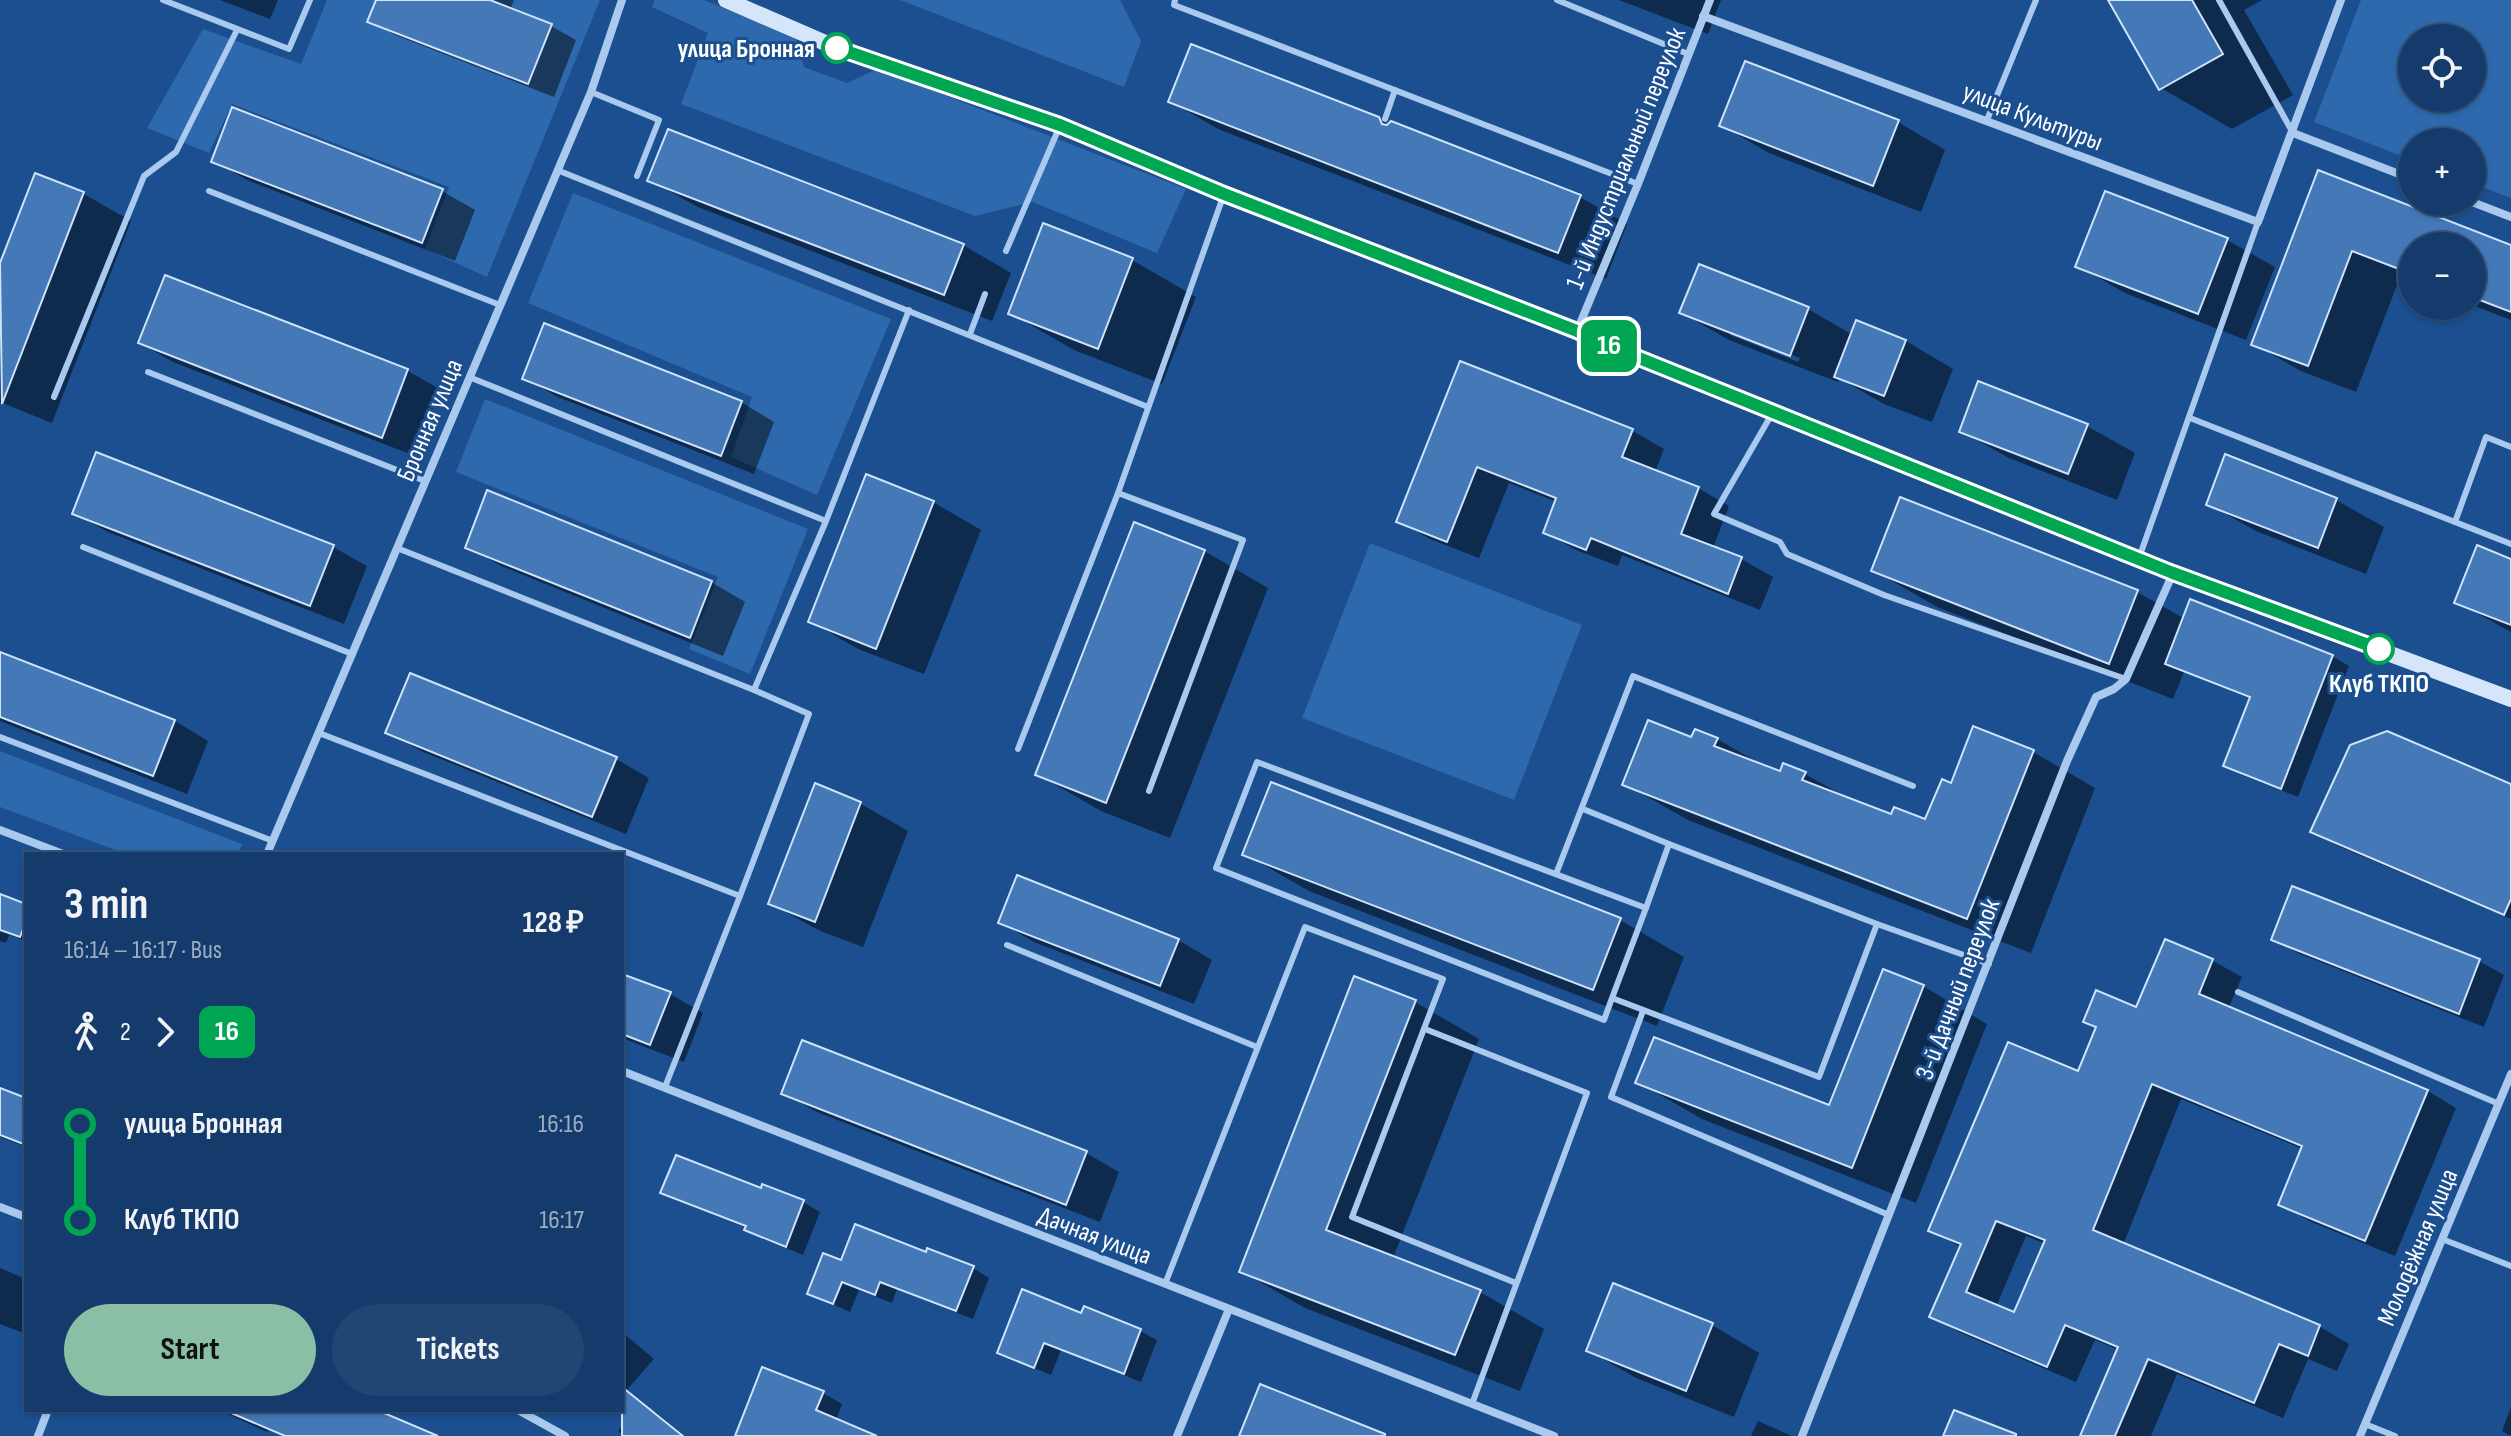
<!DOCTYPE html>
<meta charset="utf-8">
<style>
:root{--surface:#143b6b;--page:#214673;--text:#f1f3f6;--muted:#9dadc1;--line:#33557e;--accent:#8abfa5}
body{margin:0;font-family:"Sofia Sans Condensed",sans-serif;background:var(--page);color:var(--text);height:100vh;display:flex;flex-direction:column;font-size:30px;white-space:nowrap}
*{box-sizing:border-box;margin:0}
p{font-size:26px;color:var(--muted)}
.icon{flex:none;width:44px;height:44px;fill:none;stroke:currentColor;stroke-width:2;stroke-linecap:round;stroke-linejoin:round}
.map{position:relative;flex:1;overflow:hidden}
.panel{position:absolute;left:24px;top:852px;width:600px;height:560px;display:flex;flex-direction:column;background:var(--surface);border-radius:0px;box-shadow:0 2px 6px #0004,0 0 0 2px var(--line)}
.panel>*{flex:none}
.badge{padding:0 16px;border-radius:12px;font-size:28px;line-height:52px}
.tools{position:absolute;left:2398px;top:24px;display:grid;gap:16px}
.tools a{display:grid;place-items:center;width:88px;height:88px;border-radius:50%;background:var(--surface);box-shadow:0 2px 6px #0004,0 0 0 2px var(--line);font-size:40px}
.map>.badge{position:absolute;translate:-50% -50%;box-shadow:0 0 0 4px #fff}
.legs{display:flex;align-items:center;gap:12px;height:88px;padding:0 40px;font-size:26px}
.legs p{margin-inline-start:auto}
.head{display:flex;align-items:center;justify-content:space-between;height:136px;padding:0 40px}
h1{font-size:44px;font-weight:700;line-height:60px}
.action{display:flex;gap:16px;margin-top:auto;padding:16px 40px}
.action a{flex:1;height:92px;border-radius:48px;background:var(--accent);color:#111;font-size:32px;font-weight:700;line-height:92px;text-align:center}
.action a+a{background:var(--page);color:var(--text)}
ul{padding:0 40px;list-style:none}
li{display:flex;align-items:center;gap:28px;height:96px;font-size:30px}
li i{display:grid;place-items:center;width:12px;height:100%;margin:0 10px;background:currentColor}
li i::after{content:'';width:20px;height:20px;margin:-10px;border:6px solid;border-radius:50%;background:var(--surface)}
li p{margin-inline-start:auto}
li:first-child i{background:linear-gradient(#0000 50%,currentColor 0)}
li:last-child i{background:linear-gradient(currentColor 50%,#0000 0)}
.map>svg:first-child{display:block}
</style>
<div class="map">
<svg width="2511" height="1436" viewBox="0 0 2511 1436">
<rect width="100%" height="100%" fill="#1b4f8f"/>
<!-- green -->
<g fill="#2e69ad" fill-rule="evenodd">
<polygon points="327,0 600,0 487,277 425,249 449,187 232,104 209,153 147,128 203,29 301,64"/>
<polygon points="655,0 704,0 795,37 804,67 847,83 877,69 1186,189 1157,253 1033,202 975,216 681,104 708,33 652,7"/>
<polygon points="900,0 1120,0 1141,41 1124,87"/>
<path d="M2361 0H2511V198L2472 183V142H2412V160L2314 122ZM2412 38H2472V98H2412Z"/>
<polygon points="573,193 891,319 817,495 731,457 752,397 528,303"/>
<polygon points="485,399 808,529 750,674 689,649 718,577 456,472"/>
<polygon points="1370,543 1582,625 1514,800 1302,718"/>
<polygon points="0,751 242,844 238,854 126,854 0,807"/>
</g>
<!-- shadow -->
<g fill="#0007" fill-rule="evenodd">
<polygon points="220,0 278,0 270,19"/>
<polygon points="378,0 514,0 510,10 551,26 576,40 554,97 395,35 370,21"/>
<polygon points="1619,0 1721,0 1708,34"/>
<polygon points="2110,0 2262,0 2244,10 2293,95 2232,129 2161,88"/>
<polygon points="1170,101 1379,119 1390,125 1580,197 1627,224 1606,279 1218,129"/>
<polygon points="1898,122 1945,150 1921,212 1769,153 1721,125"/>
<polygon points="214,161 442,191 475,210 455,261 247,180"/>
<polygon points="2319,173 2511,247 2511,320 2472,305 2472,246 2412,246 2412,282 2400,277 2356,392 2301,371 2254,344"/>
<polygon points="37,175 84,194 131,221 52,423 0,402 0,269"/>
<polygon points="650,180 963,245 1011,273 992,321 698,207"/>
<polygon points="1045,226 1132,260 1196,297 1162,384 1074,350 1010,313"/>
<polygon points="2227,240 2275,267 2246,340 2125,293 2078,266"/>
<polygon points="166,277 408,371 441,390 415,456 173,362 140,343"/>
<path d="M1808 309 1853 335 1858 323 1906 341 1953 369 1932 422 1884 404 1839 378 1838 382 1729 340 1682 313ZM1730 331 1800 358 1798 362 1730 335Z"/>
<polygon points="1461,363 1633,431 1664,449 1655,472 1698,488 1729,506 1713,548 1741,559 1773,577 1760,610 1622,555 1618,566 1576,550 1545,532 1557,502 1509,483 1479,558 1430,539 1399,521"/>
<polygon points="524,378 741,402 774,422 754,474 558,397"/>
<polygon points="1980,384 2087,426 2135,453 2117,500 2009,458 1961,431"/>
<polygon points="489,493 711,582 745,602 723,656 501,566 468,547"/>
<polygon points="2336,500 2384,527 2366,574 2256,531 2208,504"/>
<polygon points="933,502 981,530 924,674 858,649 810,621"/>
<polygon points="74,513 333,547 367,566 344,624 108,532"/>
<polygon points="1204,551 1268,588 1170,838 1101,811 1037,774"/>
<polygon points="2511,561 2511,632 2457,602"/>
<polygon points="1873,570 2137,592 2185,619 2191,602 2332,656 2349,666 2298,797 2242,775 2226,765 2251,699 2184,672 2173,699 1937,607"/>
<polygon points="0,654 175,721 208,741 187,794 0,721"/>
<polygon points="388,732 616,759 649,778 626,834 421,751"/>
<polygon points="1717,739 1769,769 1781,774 1805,774 1856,803 1892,817 1926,822 1952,786 2033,752 2095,788 2031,953 1688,820 1625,784 1693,740"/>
<polygon points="816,786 861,804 908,831 863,947 818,930 770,903"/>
<polygon points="2511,786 2511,919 2338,846 2313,832"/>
<polygon points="1245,854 1620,920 1684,957 1657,1026 1309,891"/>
<polygon points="1018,878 1178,940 1212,960 1194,1004 1034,942 1000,922"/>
<polygon points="0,895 26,905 26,941 9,935 6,943 0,941"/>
<polygon points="2273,939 2479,961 2504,975 2484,1027 2298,953"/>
<path d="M2166 941 2213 961 2242 977 2228 1009 2428 1091 2456 1108 2395 1256 2309 1221 2280 1204 2303 1149 2181 1099 2123 1245 2320 1327 2349 1344 2337 1371 2308 1359 2283 1418 2177 1374 2151 1436H2082L2119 1350 2095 1340 2076 1382 1961 1333 1932 1316 1962 1248 1931 1230 2079 1073 2098 1028 2085 1021 2138 1009ZM2026 1236 2046 1244 2015 1315 1996 1307Z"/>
<polygon points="622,976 670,994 703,1013 684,1062 622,1038"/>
<polygon points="1923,986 1987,1024 1916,1203 1702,1119 1638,1082 1830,1108"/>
<polygon points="1415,1002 1479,1039 1393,1258 1480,1292 1544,1329 1520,1391 1305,1308 1241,1271"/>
<polygon points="0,1090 26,1100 26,1147 0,1137"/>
<polygon points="784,1093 1086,1153 1119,1172 1100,1222 817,1112"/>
<polygon points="762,1191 803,1202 820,1212 803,1255 763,1239 747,1230 747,1228 679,1201 663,1192"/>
<polygon points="927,1254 973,1268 989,1278 973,1319 897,1289 892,1303 859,1290 850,1312 809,1293 842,1263"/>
<polygon points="0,1268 26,1279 26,1334 0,1324"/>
<polygon points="1085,1309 1140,1331 1157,1340 1141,1382 1061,1350 1051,1375 1016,1361 999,1352 1082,1315"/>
<polygon points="1712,1325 1759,1353 1734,1417 1636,1378 1588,1350"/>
<polygon points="622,1332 654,1359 624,1393 622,1392"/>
<polygon points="823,1393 842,1404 836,1420 876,1436 737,1436"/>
<polygon points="640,1404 657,1413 685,1436 624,1436 618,1431"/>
<polygon points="2511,1407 2511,1436 2502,1431"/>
<polygon points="219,1410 371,1410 435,1436 283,1436 268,1430 267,1432"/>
<polygon points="1758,1421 1787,1434 1791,1436 1751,1436"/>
</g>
<!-- building -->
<g fill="#4478b7" stroke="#cfe3fa" stroke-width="2" fill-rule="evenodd">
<polygon points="376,0 490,0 552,24 528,84 367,22"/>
<polygon points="2108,0 2192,0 2223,54 2159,90"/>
<polygon points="1191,44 1379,117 1382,124 1387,125 1391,121 1581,195 1558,253 1168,102"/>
<polygon points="1745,61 1899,120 1873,186 1719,126"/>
<polygon points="232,107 443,189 422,243 211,162"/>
<polygon points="668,129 964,244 944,295 647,181"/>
<polygon points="2318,170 2511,245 2511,312 2472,297 2472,246 2412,246 2412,274 2352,251 2308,366 2251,345"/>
<polygon points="35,173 84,192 2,404 0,263"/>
<polygon points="2105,191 2228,238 2198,314 2075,267"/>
<polygon points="1043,223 1133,258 1098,349 1008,314"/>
<polygon points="1699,264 1809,307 1790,356 1679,313"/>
<polygon points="165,275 408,369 382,438 138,343"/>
<polygon points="1856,320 1906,340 1884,396 1834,377"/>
<polygon points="544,323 742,401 721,456 522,379"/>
<polygon points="1460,361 1633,429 1622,457 1699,487 1681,534 1742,557 1728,594 1591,538 1586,550 1543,533 1556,498 1477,467 1447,542 1396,522"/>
<polygon points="1978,381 2088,424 2068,474 1959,432"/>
<polygon points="96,452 334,545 310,606 72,514"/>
<polygon points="2225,454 2337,498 2318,548 2206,505"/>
<polygon points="866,474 934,501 876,649 808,622"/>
<polygon points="487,490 712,581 690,638 465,548"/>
<polygon points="1900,497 2138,590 2109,664 1871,571"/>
<polygon points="1134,522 1205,550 1106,803 1035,775"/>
<polygon points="2477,545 2511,559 2511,625 2454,603"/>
<polygon points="2190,599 2333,655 2281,789 2223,766 2250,697 2165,664"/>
<polygon points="0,652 175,720 153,776 0,717"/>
<polygon points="410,673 617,757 592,817 385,733"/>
<polygon points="1648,720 1691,737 1695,729 1718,738 1714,746 1780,771 1783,763 1806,772 1802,780 1891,814 1894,807 1925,819 1942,779 1951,783 1973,726 2034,750 1967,919 1622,785"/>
<polygon points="2387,731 2511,784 2511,899 2504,915 2310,832 2350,745"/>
<polygon points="1271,782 1621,918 1593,990 1242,855"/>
<polygon points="815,783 861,802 815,922 768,904"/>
<polygon points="1017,875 1179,939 1160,986 998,923"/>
<polygon points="2292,886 2480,959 2459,1014 2271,940"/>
<polygon points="0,894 26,904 26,922 20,937 0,930"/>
<path d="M2165 939 2213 959 2199 994 2428 1090 2365 1241 2278 1205 2302 1146 2152 1084 2093 1230 2320 1325 2308 1356 2279 1344 2254 1403 2148 1359 2115 1436H2080L2118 1347 2065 1325 2047 1367 1929 1317 1961 1244 1928 1231 2008 1042 2078 1071 2096 1027 2083 1022 2096 990 2136 1007ZM1996 1221 2045 1240 2014 1312 1966 1292Z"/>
<polygon points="1883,969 1924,985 1852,1168 1635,1083 1654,1037 1829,1105"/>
<polygon points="622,974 671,992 650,1045 622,1034"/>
<polygon points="1354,976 1416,1000 1326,1230 1481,1290 1455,1355 1239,1272"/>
<polygon points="802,1040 1087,1151 1066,1205 781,1094"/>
<polygon points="0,1088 26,1098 26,1145 0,1135"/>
<polygon points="676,1155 761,1188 762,1184 804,1200 786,1247 744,1230 746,1226 660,1193"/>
<polygon points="855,1224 926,1252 927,1248 974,1266 956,1311 880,1282 875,1295 842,1282 833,1304 807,1294 823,1253 841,1260"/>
<polygon points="1613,1283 1713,1323 1686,1391 1586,1351"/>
<polygon points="1022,1289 1081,1313 1084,1306 1141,1329 1124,1374 1044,1343 1034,1368 997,1353"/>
<polygon points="762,1367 824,1391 816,1410 877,1436 735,1436"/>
<polygon points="1260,1384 1385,1434 1385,1436 1239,1436"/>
<polygon points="622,1387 683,1436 622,1436"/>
<polygon points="224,1410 377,1410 438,1436 285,1436"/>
<polygon points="1954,1410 2016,1434 2016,1436 1943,1436"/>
</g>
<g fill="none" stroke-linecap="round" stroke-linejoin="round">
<!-- lane -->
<g stroke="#a9c9ee" stroke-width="6">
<polyline points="163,0 289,49 310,0"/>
<polyline points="1175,0 1174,5 1638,184"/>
<polyline points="1557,0 1688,54"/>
<polyline points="2219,0 2293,133"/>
<polyline points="591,92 659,120 637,176"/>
<polyline points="1385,119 1395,90"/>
<polyline points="1987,120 2036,0"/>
<polyline points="557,170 1148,407"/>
<polyline points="209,191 500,305"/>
<polyline points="1006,251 1059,128"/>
<polyline points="970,334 985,294"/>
<polyline points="148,372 425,481"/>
<polyline points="469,377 826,521"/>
<polyline points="54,397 144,176 176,152 237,30"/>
<polyline points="1773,412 1714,514 1780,542 1787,554 1884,595 2126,679"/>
<polyline points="2190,418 2511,544"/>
<polyline points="1118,493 1243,540 1149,791"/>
<polyline points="2455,522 2486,437 2511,447"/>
<polyline points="83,547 352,654"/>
<polyline points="2139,558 2258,222"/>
<polyline points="754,690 826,521 909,310"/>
<polyline points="319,733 740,896 809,714 754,690 397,548"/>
<polyline points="0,737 273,841"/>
<polyline points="1018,749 1118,493 1224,194"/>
<polyline points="1583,809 1669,844"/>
<polyline points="1556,874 1633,676 1913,786"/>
<polyline points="1646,908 1669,844 1877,924"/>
<polyline points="1007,945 1257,1047"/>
<polyline points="2238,992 2499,1104"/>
<polyline points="1612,998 1604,1020 1216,868 1257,762 1646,908 1612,998 1819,1077 1877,924 1989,964"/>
<polyline points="1643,1011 1611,1097 1889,1215"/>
<polyline points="1425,1029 1587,1093 1472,1404"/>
<polyline points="665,1087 740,896"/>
<polyline points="2442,1239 2511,1266"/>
<polyline points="1165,1284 1305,927 1443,979 1352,1217 1516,1283"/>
<polyline points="2365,1424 2395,1436"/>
</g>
<!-- street -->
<g stroke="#a9c9ee" stroke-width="8">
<polyline points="1703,16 2258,222 2341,0"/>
<polyline points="2293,133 2412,179"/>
<polyline points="2472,202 2511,217"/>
<polyline points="1577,331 1638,184 1710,0"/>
<polyline points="0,830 63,854"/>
<polyline points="267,854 591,92 622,0"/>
<polyline points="622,1071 1554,1436"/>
<polyline points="0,1207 26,1217"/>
<polyline points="518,1410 565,1436"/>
<polyline points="38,1436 48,1410"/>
<polyline points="1177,1436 1229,1309"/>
<polyline points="1802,1436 2067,761 2096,697 2114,689 2126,679 2173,573"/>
<polyline points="2360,1436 2511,1074"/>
</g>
<!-- secondary -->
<polyline stroke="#d6e6fa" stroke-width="16" points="726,0 837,48 1060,125 1224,194 1577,331 1609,346 2173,573 2511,699"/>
</g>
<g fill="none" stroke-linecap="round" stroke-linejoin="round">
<!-- line-1 casing -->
<g stroke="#fff" stroke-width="18">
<polyline id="line-1" points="837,48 1060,125 1224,194 1577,331 1609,346 2173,573 2379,649"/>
</g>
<!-- line-1 -->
<use href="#line-1" stroke="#00a651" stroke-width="12"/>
</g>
<!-- markers -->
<g fill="#fff" stroke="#00a651" stroke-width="4">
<circle cx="837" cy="48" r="14"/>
<circle cx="2379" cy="649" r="14"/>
</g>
<g text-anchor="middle" stroke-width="6" stroke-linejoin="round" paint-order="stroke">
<!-- stop labels -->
<g font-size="26" font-weight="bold" fill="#fff" stroke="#1b4f8f" text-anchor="end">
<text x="815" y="57">улица Бронная</text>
<text x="2379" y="692" text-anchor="middle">Клуб ТКПО</text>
</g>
<!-- street labels -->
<g font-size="26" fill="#fff" stroke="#1b4f8f">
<text transform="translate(2033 116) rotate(21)" y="9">улица Культуры</text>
<text transform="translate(1625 158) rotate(-68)" y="9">1-й Индустриальный переулок</text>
<text transform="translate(429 420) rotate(-67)" y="9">Бронная улица</text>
<text transform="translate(1957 989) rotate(-69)" y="9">3-й Дачный переулок</text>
<text transform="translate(1095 1235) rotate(21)" y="9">Дачная улица</text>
<text transform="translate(2417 1247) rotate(-67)" y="9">Молодёжная улица</text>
</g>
</g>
</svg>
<div class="tools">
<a><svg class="icon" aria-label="locate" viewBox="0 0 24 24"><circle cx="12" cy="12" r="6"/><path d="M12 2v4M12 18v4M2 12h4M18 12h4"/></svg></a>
<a>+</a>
<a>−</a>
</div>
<b class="badge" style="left:1609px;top:346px;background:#00a651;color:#fff">16</b>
<section class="panel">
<div class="head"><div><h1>3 min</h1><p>16:14 – 16:17 · Bus</p></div><b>128 ₽</b></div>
<div class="legs"><svg class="icon" aria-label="walk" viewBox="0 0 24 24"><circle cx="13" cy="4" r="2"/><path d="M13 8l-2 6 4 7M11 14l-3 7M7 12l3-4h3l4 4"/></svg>2<svg class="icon" aria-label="forward" viewBox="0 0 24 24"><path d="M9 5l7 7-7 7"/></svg><b class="badge" style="background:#00a651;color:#fff">16</b></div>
<ul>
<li><i style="color:#00a651"></i><b>улица Бронная</b><p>16:16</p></li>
<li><i style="color:#00a651"></i><b>Клуб ТКПО</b><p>16:17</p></li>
</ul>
<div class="action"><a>Start</a><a>Tickets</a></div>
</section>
</div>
